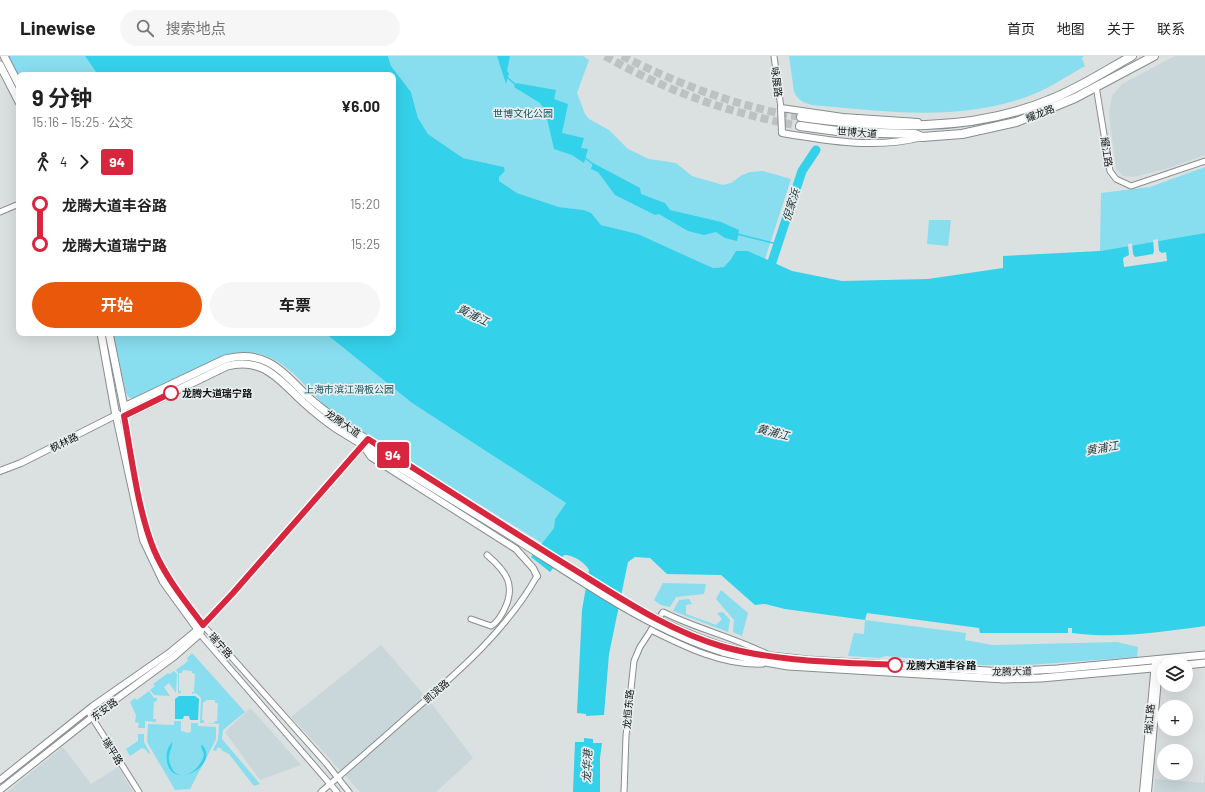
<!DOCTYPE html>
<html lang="zh">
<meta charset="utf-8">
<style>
:root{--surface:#fff;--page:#f6f6f6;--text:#222;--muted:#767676;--line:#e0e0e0;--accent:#ea580c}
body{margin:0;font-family:Barlow,"Noto Sans SC",sans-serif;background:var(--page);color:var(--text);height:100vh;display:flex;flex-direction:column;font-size:15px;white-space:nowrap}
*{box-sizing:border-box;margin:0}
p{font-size:13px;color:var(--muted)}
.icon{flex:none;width:22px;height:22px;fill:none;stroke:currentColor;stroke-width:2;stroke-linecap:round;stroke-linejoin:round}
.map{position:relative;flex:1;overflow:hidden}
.sheet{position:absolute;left:16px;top:16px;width:380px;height:264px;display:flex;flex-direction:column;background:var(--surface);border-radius:8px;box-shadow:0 4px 16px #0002}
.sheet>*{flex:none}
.badge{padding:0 8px;border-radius:3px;font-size:14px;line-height:26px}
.controls{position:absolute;left:1157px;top:600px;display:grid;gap:8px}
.controls a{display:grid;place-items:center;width:36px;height:36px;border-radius:50%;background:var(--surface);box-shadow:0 4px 16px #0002;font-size:20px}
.map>.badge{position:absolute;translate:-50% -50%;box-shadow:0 0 0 2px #fff}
.legs{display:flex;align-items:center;gap:6px;height:44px;padding:0 16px;font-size:13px}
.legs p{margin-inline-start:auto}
.head{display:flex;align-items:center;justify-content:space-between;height:68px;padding:0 16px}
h1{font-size:22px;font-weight:700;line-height:30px}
.button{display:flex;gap:8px;margin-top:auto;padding:8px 16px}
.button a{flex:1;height:46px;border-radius:24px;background:var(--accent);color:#fff;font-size:16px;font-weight:700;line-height:46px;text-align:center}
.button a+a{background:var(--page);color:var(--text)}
ul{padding:0 16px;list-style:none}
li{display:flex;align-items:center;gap:14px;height:40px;font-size:15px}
li i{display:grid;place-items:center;width:6px;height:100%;margin:0 5px;background:currentColor}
li i::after{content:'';width:10px;height:10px;margin:-5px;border:3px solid;border-radius:50%;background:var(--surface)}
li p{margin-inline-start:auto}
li:first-child i{background:linear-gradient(#0000 50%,currentColor 0)}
li:last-child i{background:linear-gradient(currentColor 50%,#0000 0)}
header{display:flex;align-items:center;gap:24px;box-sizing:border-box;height:56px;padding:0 20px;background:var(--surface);border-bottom:1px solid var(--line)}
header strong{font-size:19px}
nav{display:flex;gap:22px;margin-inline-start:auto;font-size:14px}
.search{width:280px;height:36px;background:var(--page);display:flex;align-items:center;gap:10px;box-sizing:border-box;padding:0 14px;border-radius:22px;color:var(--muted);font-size:15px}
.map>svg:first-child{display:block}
</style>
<header>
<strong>Linewise</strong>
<div class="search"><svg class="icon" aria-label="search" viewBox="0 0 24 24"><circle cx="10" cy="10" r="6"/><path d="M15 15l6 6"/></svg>搜索地点</div>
<nav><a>首页</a><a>地图</a><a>关于</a><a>联系</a></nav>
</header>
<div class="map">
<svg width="1205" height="736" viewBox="0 0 1205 736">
<rect width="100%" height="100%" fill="#dbe0e1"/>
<!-- built -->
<g fill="#c9d7da">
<polygon points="1175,0 1205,0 1205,99 1169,112 1134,121 1123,120 1116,112 1110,67 1109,56 1112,40 1122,28"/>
<polygon points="381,589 425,640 341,715 291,661"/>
<polygon points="428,643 473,702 436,736 360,736 345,719"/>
<polygon points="250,652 264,667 301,709 260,724 225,676"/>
<polygon points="63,691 91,728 118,711 133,736 7,736"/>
<polygon points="1205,712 1205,736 1154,736 1155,723 1204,727"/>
</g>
<!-- green -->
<g fill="#8de">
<polygon points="8,0 85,0 98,19 19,19 19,23"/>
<polygon points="388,0 583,0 589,4 577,37 585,58 589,63 609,74 628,93 649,103 676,107 692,120 723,129 731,127 742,119 750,116 763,115 791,123 765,203 748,195 736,195 724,211 713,212 638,178 601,169 591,158 584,154 559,151 517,137 499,125 499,121 505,115 504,111 463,102 428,78 418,62 411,36 391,10"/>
<path d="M789 0H1084L1082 2 1085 10C1065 21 1047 34 1026 41 958 66 882 55 812 49 804 47 797 44 794 35Z"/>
<polygon points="1205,111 1205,177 1100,195 1101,137 1150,131"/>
<polygon points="929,164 951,164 948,190 927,188"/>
<path d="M113 277H325L412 347 566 447 555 463 554 472 542 487 338 361C299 330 282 285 224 299L139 342H130L126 337Z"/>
<polygon points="663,527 706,528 704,538 676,541 670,551 661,549 654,544"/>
<polygon points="721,534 748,557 742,580 733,576 734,564 716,543"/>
<polygon points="689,543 692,548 686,549 686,558 716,569 722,563 717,557 723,556 730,564 728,576 673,555 679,544"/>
<polygon points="865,564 966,577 965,584 992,589 1117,586 1138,591 1137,601 1028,609 981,609 886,600 880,602 848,600 854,577 864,578"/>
<polygon points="192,597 245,656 223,674 222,683 260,728 254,730 229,698 221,694 222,693 218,691 216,695 213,694 218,684 219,668 205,667 214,667 215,665 217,665 218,647 215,647 215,644 206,644 205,646 203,646 202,664 204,664 204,667 200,667 201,642 196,637 192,638 192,636 194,636 195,618 192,617 192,615 183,614 182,617 179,617 179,635 181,635 181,637 178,637 178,617 176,614 188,605 187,602"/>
<polygon points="174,615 177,618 176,637 169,627 164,631 170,640 154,639 150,634 155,630 153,628 168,617 170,618"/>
<polygon points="149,635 154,642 157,642 157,645 154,646 153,663 156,663 156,666 145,665 145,672 138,672 139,667 135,666 136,659 130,646 135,642 137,644"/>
<polygon points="174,665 181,665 181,675 189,677 191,675 191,667 198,667 198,670 216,671 216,683 190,733 175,734 147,686 148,668 174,669"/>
<polygon points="138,678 144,678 144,686 150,697 149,698 145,693 142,692 130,700 126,693 138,685"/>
</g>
<!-- water -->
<g fill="#34d1ea">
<path d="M85 0H388L391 10 411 36 418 62 428 78 463 102 504 111 505 115 499 121V125L517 137 559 151 584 154 591 157 601 169 638 178 713 212 724 211 730 204 736 195H748L792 215 842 225 928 223 1003 212V200L1100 195 1205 177V570C1161 576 1117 583 1072 577V572H1068V577H980L979 572 867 557 865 564 785 553 765 548 755 549 721 519 667 518 650 502 635 501 628 506 609 598 604 659 586 660V658L577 657 582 554 589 514C586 507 572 498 564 499L550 516 531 501 554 472 555 463 566 447 412 347 325 277H393V19H98Z"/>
<polygon points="497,0 510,0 507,15 509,17 506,28"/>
<polygon points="516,27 556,34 554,43 568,48 562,77 584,82 581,92 588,93 584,107 572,99 554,93 545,54 540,47 514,31"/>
<polygon points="593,107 640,132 641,138 665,147 670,154 721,166 739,174 737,185 725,182 716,176 704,179 688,175 659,158 655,159 615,139 598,116 591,113"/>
<polygon points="179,640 195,640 199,643 198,664 190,664 189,660 184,660 183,663 175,663 175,643"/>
<polygon points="584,682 593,683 593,687 602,687 600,702 600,736 573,736 575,686 584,686"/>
<path d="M172 686C173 691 168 697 169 704 174 730 198 719 204 699L201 690 202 689C221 708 173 736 167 706 166 697 167 693 172 686Z"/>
</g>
<!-- pier -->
<polygon fill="#dbe0e1" points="1158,183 1159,195 1162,197 1166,196 1167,205 1124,211 1123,202 1129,199 1128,188 1132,187 1133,198 1135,201 1153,198 1154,195 1153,184"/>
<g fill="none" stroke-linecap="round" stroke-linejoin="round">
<!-- stream -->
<g stroke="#34d1ea" stroke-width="1.5">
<polyline points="508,22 517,30"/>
<polyline points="585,102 593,108"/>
<polyline points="737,178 777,188"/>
</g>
<!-- river -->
<polyline stroke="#34d1ea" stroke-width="9" points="772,206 802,115 816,94"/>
<!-- primary-tunnel -->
<g stroke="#bdc1c2" stroke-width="8" stroke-dasharray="8 4" stroke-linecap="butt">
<path d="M605 0C666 35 731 58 800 70"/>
<path d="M622 0C679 28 737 51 801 61"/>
</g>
<!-- minor casing -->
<g stroke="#888d8e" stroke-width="7">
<g id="minor">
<polyline points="774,0 781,52"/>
<polyline points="1096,30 1110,115 1116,123 1131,130 1205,105"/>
<polyline points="0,156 19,148"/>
<path d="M471 563 491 570C497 567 500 561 503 556 517 530 507 516 487 499"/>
<polyline points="203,569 326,707 349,736"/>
<path d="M651 574C685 591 724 610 763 608"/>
<polyline points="200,578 337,736"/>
<polyline points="88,655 139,736"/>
<path d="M321 736C351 710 381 684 410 658 457 617 506 575 537 520"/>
<path d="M624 736 626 680 634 605 640 591 663 556C697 573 733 581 767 598"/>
</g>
</g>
<!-- tertiary casing -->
<g stroke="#888d8e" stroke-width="8">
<g id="tertiary">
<path d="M918 66 843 61 781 52 782 77C829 85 876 93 922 81"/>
<path d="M124 351V360C133 404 137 452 154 494 166 522 185 545 203 569"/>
<polyline points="116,360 143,484 163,526 200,577"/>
<polyline points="363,390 371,401 516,493 533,512 537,520"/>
<polyline points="0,415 21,407 118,358"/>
<polyline points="0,724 93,650 169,597 203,569 233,537 366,386"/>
<polyline points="0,734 96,658 175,600 200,578 203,569"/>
<polyline points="1143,736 1155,607"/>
<polyline points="1148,736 1159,611 1156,604"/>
</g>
</g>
<!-- secondary casing -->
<g stroke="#888d8e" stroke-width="9">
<g id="secondary">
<polyline points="4,0 19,29"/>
<polyline points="0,9 19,46"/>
<path d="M101 277 116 360H124L227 310C264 301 279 324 303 346 314 356 325 365 337 373L508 478"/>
<path d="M109 277 124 351 225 303C265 293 281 314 307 340 318 350 329 358 341 367L510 474"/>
<polyline points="725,591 753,598 807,604 1004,616 1057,613 1205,599"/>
<polyline points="723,596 760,605 788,610 1004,623 1041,622 1164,611"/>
<polyline points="1186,609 1205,607"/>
</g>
</g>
<!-- primary casing -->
<g stroke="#888d8e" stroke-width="10">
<g id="primary">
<path d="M801 61C883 72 970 77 1049 44 1078 33 1105 15 1132 0"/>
<polyline points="800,70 845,76 915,78 922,81 962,78 1016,66 1075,42 1154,0"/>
</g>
</g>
<!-- minor -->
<use href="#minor" stroke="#fff" stroke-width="5"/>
<!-- tertiary -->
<use href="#tertiary" stroke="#fff" stroke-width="6"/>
<!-- secondary -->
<use href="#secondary" stroke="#fff" stroke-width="7"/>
<!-- primary -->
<use href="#primary" stroke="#fff" stroke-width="8"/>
<!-- secondary-bridge casing -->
<g stroke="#888d8e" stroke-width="9" stroke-linecap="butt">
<g id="secondary-bridge">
<path d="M510 474C579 517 647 567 725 591"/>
<path d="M508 478C577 521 645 572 723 596"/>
</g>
</g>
<!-- secondary-bridge -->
<use href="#secondary-bridge" stroke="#fff" stroke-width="7"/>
</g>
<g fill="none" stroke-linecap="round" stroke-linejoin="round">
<!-- line-1 casing -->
<g stroke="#fff" stroke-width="9">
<path id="line-1" d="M171 337 124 360C132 403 138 455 154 494 166 522 185 545 203 569L233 537 368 383C435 426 502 469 570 511 619 541 668 575 724 591 779 606 839 606 895 609"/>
</g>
<!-- line-1 -->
<use href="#line-1" stroke="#d7263d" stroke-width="6"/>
</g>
<!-- markers -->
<g fill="#fff" stroke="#d7263d" stroke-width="2">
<circle cx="171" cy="337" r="7"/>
<circle cx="895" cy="609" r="7"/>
</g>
<g text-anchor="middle" stroke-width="3.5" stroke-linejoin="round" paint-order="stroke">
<!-- street labels -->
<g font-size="10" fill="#121314" stroke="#e8edee">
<text transform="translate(777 26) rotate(83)" y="4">咏展路</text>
<text transform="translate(1040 57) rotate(-21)" y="4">耀龙路</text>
<text transform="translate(857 76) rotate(4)" y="4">世博大道</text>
<text transform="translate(1107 96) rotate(81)" y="4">耀江路</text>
<text transform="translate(343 367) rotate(34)" y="4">龙腾大道</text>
<text transform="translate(64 386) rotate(-26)" y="4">枫林路</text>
<text transform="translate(221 589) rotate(48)" y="4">瑞宁路</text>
<text transform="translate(1012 615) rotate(-1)" y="4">龙腾大道</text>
<text transform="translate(436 635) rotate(-41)" y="4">凯滨路</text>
<text transform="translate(104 653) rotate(-37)" y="4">东安路</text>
<text transform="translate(628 653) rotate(-85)" y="4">龙恒东路</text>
<text transform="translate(1149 663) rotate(-85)" y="4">瑞江路</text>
<text transform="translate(113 695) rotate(58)" y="4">瑞平路</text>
</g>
<!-- park labels -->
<g font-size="10" fill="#16555f" stroke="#e8edee">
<text x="523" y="61">世博文化公园</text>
<text x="349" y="337">上海市滨江滑板公园</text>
</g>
<!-- stop labels -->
<g font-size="10" font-weight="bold" fill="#121314" stroke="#e8edee" text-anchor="start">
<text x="182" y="341">龙腾大道瑞宁路</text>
<text x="906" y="613">龙腾大道丰谷路</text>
</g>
<!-- water labels -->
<g font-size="11" font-style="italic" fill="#253e42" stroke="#e8edee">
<text transform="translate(791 149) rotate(-72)" y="4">倪家浜</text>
<text transform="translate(473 259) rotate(26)" y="4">黄浦江</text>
<text transform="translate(773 376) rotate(14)" y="4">黄浦江</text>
<text transform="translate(1102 392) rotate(-10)" y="4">黄浦江</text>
<text transform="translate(587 710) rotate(-87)" y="4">龙华港</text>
</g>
</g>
</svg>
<div class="controls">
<a><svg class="icon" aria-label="layers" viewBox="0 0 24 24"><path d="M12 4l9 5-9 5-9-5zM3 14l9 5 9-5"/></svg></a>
<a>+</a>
<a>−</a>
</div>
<b class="badge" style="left:393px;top:399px;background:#d7263d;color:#fff">94</b>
<section class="sheet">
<div class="head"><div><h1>9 分钟</h1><p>15:16 – 15:25 · 公交</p></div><b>¥6.00</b></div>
<div class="legs"><svg class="icon" aria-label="walk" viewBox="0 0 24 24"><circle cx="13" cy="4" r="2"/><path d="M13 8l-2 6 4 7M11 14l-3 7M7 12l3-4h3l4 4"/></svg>4<svg class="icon" aria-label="forward" viewBox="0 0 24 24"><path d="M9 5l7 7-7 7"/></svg><b class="badge" style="background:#d7263d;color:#fff">94</b></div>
<ul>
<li><i style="color:#d7263d"></i><b>龙腾大道丰谷路</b><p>15:20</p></li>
<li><i style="color:#d7263d"></i><b>龙腾大道瑞宁路</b><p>15:25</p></li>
</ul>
<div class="button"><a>开始</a><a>车票</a></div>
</section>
</div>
